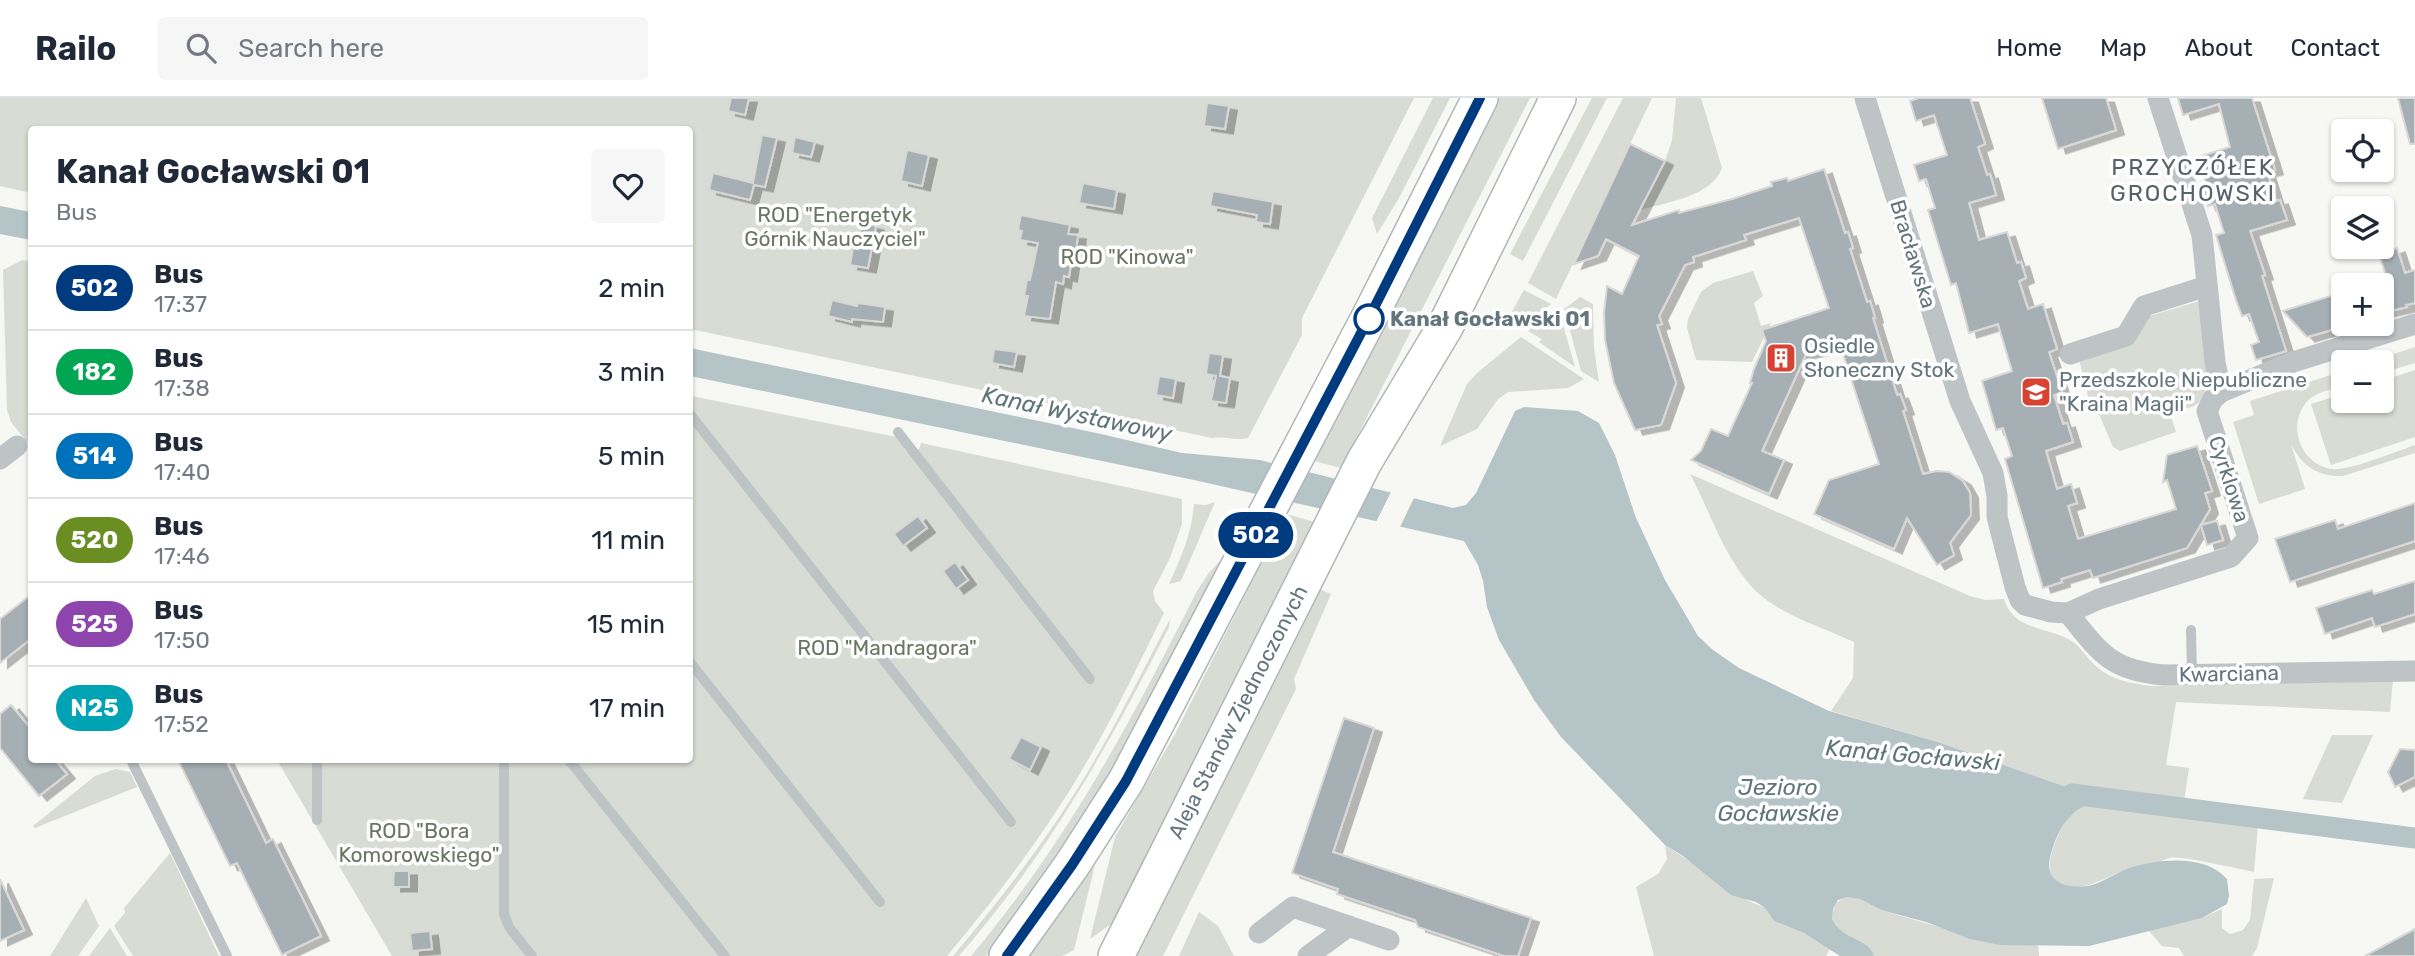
<!DOCTYPE html>
<meta charset="utf-8">
<style>
:root{--surface:#fff;--page:#f6f6f7;--text:#1f2937;--muted:#747a83;--line:#e0e1e3}
body{margin:0;font-family:Rubik,sans-serif;background:var(--page);color:var(--text);height:100vh;display:flex;flex-direction:column;font-size:26px;white-space:nowrap}
*{box-sizing:border-box;margin:0}
p{font-size:23px;color:var(--muted)}
.icon{flex:none;width:38px;height:38px;fill:none;stroke:currentColor;stroke-width:2;stroke-linecap:round;stroke-linejoin:round}
.map{position:relative;flex:1;overflow:hidden}
.sheet{position:absolute;left:28px;top:28px;width:665px;height:637px;display:flex;flex-direction:column;background:var(--surface);border-radius:7px;box-shadow:0 2px 5px #0004}
.sheet>*{flex:none}
.badge{padding:0 14px;border-radius:23px;font-size:24px;line-height:46px}
.buttons{position:absolute;left:2331px;top:21px;display:grid;gap:14px}
.buttons a{display:grid;place-items:center;width:63px;height:63px;border-radius:7px;background:var(--surface);box-shadow:0 2px 5px #0004;font-size:35px}
.map>.badge{position:absolute;translate:-50% -50%;box-shadow:0 0 0 4px #fff}
.round{display:grid;place-items:center;flex:none;width:74px;height:74px;border-radius:7px;background:var(--page)}
.summary{display:flex;align-items:center;justify-content:space-between;height:119px;padding:0 28px}
h1{font-size:33px;font-weight:700;line-height:52px}
ul{padding:0;list-style:none}
li{display:flex;align-items:center;gap:21px;height:84px;padding:0 28px;border-top:2px solid var(--line)}
li div{flex:1}
li b{display:block;font-size:26px}
li em{font-style:normal}
li .badge{min-width:77px;font-weight:700;text-align:center}
header{display:flex;align-items:center;gap:42px;box-sizing:border-box;height:98px;padding:0 35px;background:var(--surface);border-bottom:2px solid var(--line)}
header strong{font-size:33px}
nav{display:flex;gap:38px;margin-inline-start:auto;font-size:24px}
.search{width:490px;height:63px;background:var(--page);display:flex;align-items:center;gap:18px;box-sizing:border-box;padding:0 24px;border-radius:7px;color:var(--muted);font-size:26px}
.map>svg:first-child{display:block}
</style>
<header>
<strong>Railo</strong>
<div class="search"><svg class="icon" aria-label="search" viewBox="0 0 24 24"><circle cx="10" cy="10" r="6"/><path d="M15 15l6 6"/></svg>Search here</div>
<nav><a>Home</a><a>Map</a><a>About</a><a>Contact</a></nav>
</header>
<div class="map">
<svg width="2415" height="858" viewBox="0 0 2415 858">
<defs>
<filter id="shadow"><feDropShadow dx="8" dy="4.5" stdDeviation="0" flood-color="#0004"/></filter>
</defs>
<rect width="100%" height="100%" fill="#f7f7f4"/>
<!-- green -->
<g fill="#d8dcd4">
<path d="M0 0H1414L1302 220V237L1248 340C1235 343 1225 338 1212 340L690 231V32H32L31 95 0 88Z"/>
<polygon points="1433,0 1450,0 1399,100 1377,136 1372,120"/>
<polygon points="1498,0 1530,0 1341,370 1314,363"/>
<polygon points="1592,0 1607,0 1523,163 1510,156"/>
<polygon points="1623,0 1652,0 1556,201 1528,185"/>
<path d="M1676 0H1701L1722 70C1711 99 1667 104 1640 112L1665 63 1672 42Z"/>
<polygon points="22,162 31,164 31,349 11,324 7,312 3,172"/>
<polygon points="1753,173 1763,198 1754,205 1761,228 1771,225 1752,264 1696,262 1687,230 1688,221 1701,194 1713,185"/>
<polygon points="1524,192 1551,206 1522,229 1510,217"/>
<polygon points="1580,199 1593,206 1594,250 1599,284 1581,273 1564,211"/>
<polygon points="2203,202 2210,280 2208,298 2194,308 2170,316 2176,334 2120,353 2113,349 2100,318 2091,311 2079,261 2146,219"/>
<polygon points="1558,209 1575,269 1539,244 1542,241 1528,233"/>
<polygon points="1521,239 1584,281 1568,290 1508,294 1498,301 1477,331 1440,348 1467,286 1477,275"/>
<polygon points="2415,249 2415,265 2382,275 2382,264 2369,264"/>
<polygon points="2415,272 2415,339 2331,367 2311,306 2343,296 2343,303 2382,303 2382,283"/>
<path d="M2343 273V288C2333 291 2321 293 2312 299 2285 320 2297 365 2331 371 2349 373 2395 354 2415 347V355L2343 378C2318 379 2302 368 2291 346L2305 391 2259 406 2233 324 2254 317 2250 303Z"/>
<path d="M691 298 897 339 907 354 919 351 921 345 1182 401V426L1170 460 1153 493 1155 503 1164 515C1141 561 1119 608 1093 653 1052 726 1001 794 947 858H392L277 662H690Z"/>
<path d="M1690 376 1970 498 1985 502 2004 501C2013 532 2047 529 2070 542 2081 548 2087 561 2097 569 2112 582 2132 586 2152 588L2393 581 2390 614 2176 604 2166 667 2189 670 2184 704 2075 692 1938 644 1831 613 1853 580 1854 544C1822 529 1783 518 1757 494 1725 463 1711 415 1690 376Z"/>
<path d="M1215 404 1181 483 1169 486C1181 460 1192 435 1194 406L1206 407Z"/>
<polygon points="1286,416 1315,424 1114,824 1090,841 1115,739 1175,636"/>
<path d="M1228 454 1118 668 1006 834 986 858H971C1066 745 1131 624 1197 493L1208 476Z"/>
<polygon points="1319,491 1331,496 1294,581 1296,591 1163,858 1134,858"/>
<path d="M1170 521 1169 529C1107 651 1049 754 959 858H953C1006 795 1056 730 1097 658 1123 613 1146 566 1170 521Z"/>
<polygon points="2332,637 2373,637 2342,705 2303,701"/>
<polygon points="116,671 130,674 137,689 35,730 33,728 95,678"/>
<path d="M2099 704 2258 727 2254 774C2238 771 2180 757 2169 760 2164 761 2159 765 2154 766 2147 767 2139 767 2133 769 2108 776 2076 803 2053 780 2041 768 2063 722 2074 713 2081 707 2089 705 2099 704Z"/>
<polygon points="1665,747 1749,803 1765,810 1774,823 1804,835 1830,851 1826,858 1654,858 1636,789 1658,776 1667,761"/>
<polygon points="170,755 219,858 133,858 114,828 125,815 124,810"/>
<polygon points="1095,767 1074,852 1062,858 1026,858"/>
<polygon points="2274,780 2257,850 2252,858 2184,858 2179,850 2162,848 2148,832 2202,820 2222,811 2222,830 2230,836 2243,832 2250,822 2254,781"/>
<path d="M1847 799 1860 801 1881 812 2000 847H2038L2039 858H1874C1870 840 1843 843 1832 821 1833 809 1835 803 1847 799Z"/>
<polygon points="86,800 99,828 78,858 50,858"/>
<polygon points="1199,814 1218,828 1234,858 1179,858"/>
<polygon points="110,830 127,858 89,858"/>
</g>
<!-- water -->
<g fill="#b5c4c6">
<polygon points="0,108 31,114 31,142 0,136"/>
<path d="M690 250 1101 336 1182 355 1260 362 1453 410 1466 407 1476 395 1515 313 1524 309 1578 313 1599 325 1615 357 1636 420 1665 482 1698 538 1713 552 1739 570 1829 613 1938 644 2075 692 2100 693 2099 704C2070 707 2056 734 2050 760 2043 786 2072 792 2092 787 2106 783 2118 773 2132 769 2161 761 2205 756 2227 781L2229 798 2227 806 2202 820 2089 848 2000 847 1970 841 1926 824 1881 812 1860 801 1847 799 1838 802 1833 811 1832 821C1843 843 1870 840 1874 858H1840L1804 835 1774 823 1765 810 1756 804 1731 797 1683 758 1665 747 1561 639 1534 602 1499 542 1487 509 1483 483 1478 467 1464 443 1194 382 690 278Z"/>
</g>
<!-- pier -->
<polygon fill="#f7f7f4" points="1392,392 1415,398 1398,433 1374,428"/>
<g fill="none" stroke-linecap="round" stroke-linejoin="round">
<!-- canal -->
<polyline stroke="#b5c4c6" stroke-width="21" points="2072,696 2415,740"/>
</g>
<!-- building -->
<g fill="#a6afb3" stroke="#d9d8d7" stroke-width="2" filter="url(#shadow)">
<polygon points="731,0 749,0 745,17 728,13"/>
<polygon points="1919,0 1970,0 1985,46 1978,49 1987,77 1990,76 1996,97 1969,105 1979,142 2007,134 2017,165 2021,164 2026,180 2019,183 2028,211 2043,206 2057,251 2049,254 2062,294 2054,297 2063,326 2067,325 2073,344 2046,353 2057,391 2071,386 2077,405 2068,408 2078,441 2176,411 2167,382 2163,384 2167,357 2197,348 2212,393 2205,395 2210,411 2187,450 2093,480 2090,472 2061,481 2062,484 2043,490 2005,361 2012,358 2003,330 1996,332 1982,283 2012,273 1998,226 1969,235 1956,185 1951,187 1928,112 1935,110 1926,81 1919,83 1914,67 1947,57 1934,17 1916,23 1910,3"/>
<polygon points="2042,0 2106,0 2116,32 2058,51"/>
<polygon points="2178,0 2252,0 2275,72 2267,74 2276,103 2280,102 2287,122 2250,133 2265,177 2262,178 2286,253 2256,262 2251,247 2259,244 2249,216 2242,218 2236,202 2216,137 2224,135 2215,106 2208,108 2203,93 2208,92 2198,59 2230,49 2219,6 2183,17"/>
<polygon points="2398,0 2415,0 2415,46 2410,46"/>
<polygon points="1207,5 1229,8 1225,31 1204,28"/>
<polygon points="762,37 777,40 765,89 754,87 750,102 709,92 713,75 753,85"/>
<polygon points="795,39 815,44 811,59 792,55"/>
<polygon points="1630,46 1665,63 1632,127 1679,112 1679,115 1732,101 1772,88 1771,84 1787,80 1788,83 1824,71 1845,135 1848,134 1853,150 1850,151 1867,204 1870,203 1875,220 1873,220 1897,297 1900,296 1906,312 1903,313 1923,376 1937,373 1949,374 1963,383 1970,395 1971,417 1950,445 1954,457 1937,467 1907,420 1894,451 1814,416 1829,382 1879,366 1840,247 1806,256 1762,353 1784,362 1769,396 1691,362 1701,353 1711,331 1728,338 1752,285 1750,285 1754,271 1766,243 1762,232 1829,210 1799,120 1744,137 1746,142 1693,159 1694,164 1685,167 1659,218 1662,226 1657,227 1676,285 1661,327 1635,332 1614,285 1605,242 1604,215 1607,188 1622,196 1639,158 1606,141 1598,158 1574,166"/>
<polygon points="907,52 929,57 922,88 901,83"/>
<polygon points="1083,85 1117,92 1114,111 1079,105"/>
<polygon points="1213,93 1273,104 1270,126 1256,124 1257,117 1210,108"/>
<polygon points="1021,117 1070,127 1068,136 1078,137 1076,153 1073,153 1069,179 1064,178 1063,186 1056,184 1050,221 1024,218 1028,198 1024,198 1027,182 1030,182 1038,145 1020,142 1022,133 1018,132"/>
<polygon points="862,125 876,128 868,170 850,167 853,150 857,151"/>
<polygon points="2397,150 2405,175 2415,172 2415,205 2406,207 2407,209 2382,215 2382,182 2387,181 2379,156"/>
<polygon points="2343,194 2343,227 2328,233 2307,239 2283,213"/>
<polygon points="832,202 857,208 858,205 885,209 883,224 852,221 852,224 828,218"/>
<polygon points="994,251 1017,254 1014,269 992,265"/>
<polygon points="1209,255 1223,257 1220,278 1230,280 1226,305 1211,303 1216,278 1206,276"/>
<polygon points="1159,278 1176,281 1173,300 1156,297"/>
<polygon points="2415,405 2415,443 2290,484 2275,441 2335,422 2338,431"/>
<polygon points="918,418 927,430 903,448 894,436"/>
<polygon points="2217,423 2223,442 2207,447 2201,427"/>
<polygon points="955,464 968,482 956,491 943,473"/>
<polygon points="2415,483 2415,516 2375,529 2372,520 2325,536 2316,510 2372,492 2374,496"/>
<polygon points="32,496 32,540 0,565 0,521"/>
<polygon points="11,607 32,632 32,662 55,662 67,676 39,698 0,650 0,616"/>
<polygon points="1344,620 1374,630 1333,754 1531,820 1518,858 1504,858 1418,829 1415,822 1337,796 1338,791 1292,775"/>
<polygon points="1021,639 1041,649 1030,672 1009,661"/>
<polygon points="2400,651 2415,652 2415,679 2395,689 2388,674"/>
<polygon points="178,662 226,662 266,745 273,741 321,838 282,857 237,765 230,768"/>
<polygon points="394,773 409,773 409,789 393,789"/>
<polygon points="0,781 24,832 0,843"/>
<polygon points="2415,831 2415,858 2365,858"/>
<polygon points="430,833 432,851 412,853 410,835"/>
</g>
<g fill="none" stroke-linecap="round" stroke-linejoin="round">
<!-- primary casing -->
<g stroke="#b0b6b9" stroke-width="38">
<g id="primary">
<polyline points="1007,858 1072,767 1126,683 1372,214 1480,0"/>
<polyline points="1116,858 1364,364 1445,229 1558,0"/>
</g>
</g>
<!-- service -->
<g stroke="#bec4c6" stroke-width="10">
<polyline points="690,316 1011,724"/>
<polyline points="898,334 1090,581"/>
<polyline points="2191,532 2192,577"/>
<polyline points="690,564 880,804"/>
<polyline points="131,662 227,858"/>
<polyline points="504,662 504,816 509,829 532,858"/>
<polyline points="569,662 725,858"/>
<polyline points="317,722 317,662"/>
</g>
<!-- minor -->
<g stroke="#bec4c6" stroke-width="21">
<polyline points="1865,0 1960,303 1993,375 1997,398 1997,419 2015,489 2020,502 2025,507 2051,514 2068,515 2099,501 2231,459 2248,440 2207,313 2213,301 2221,294 2293,264 2415,226"/>
<polyline points="2158,0 2202,137 2215,264 2221,294"/>
<polyline points="2070,256 2126,238 2144,208 2207,188"/>
<polyline points="0,361 17,348"/>
<path d="M2068 515C2100 555 2111 573 2165 577L2415 573"/>
<polyline points="1259,835 1293,809 1389,842"/>
<polyline points="1308,858 1349,828"/>
</g>
<!-- primary -->
<use href="#primary" stroke="#fff" stroke-width="35"/>
</g>
<g fill="none" stroke-linecap="round" stroke-linejoin="round">
<!-- line casing -->
<g stroke="#fff" stroke-width="16">
<polyline id="line" points="1007,858 1072,767 1126,683 1372,214 1480,0"/>
</g>
<!-- line -->
<use href="#line" stroke="#003b80" stroke-width="10"/>
</g>
<!-- icons -->
<defs>
<g id="building-square" transform="scale(1.575)"><rect x="-9" y="-9" width="18" height="18" rx="4" fill="#d84233" stroke="#fff"/><path d="M-4-6H4V6H1V3H-1V6H-4ZM-2.5-4.3h1.7v1.8h-1.7ZM.8-4.3h1.7v1.8H.8ZM-2.5-1h1.7V.8h-1.7ZM.8-1h1.7V.8H.8Z" fill="#fff"/></g>
<g id="school-square" transform="scale(1.575)"><rect x="-9" y="-9" width="18" height="18" rx="4" fill="#d84233" stroke="#fff"/><path d="M0-5L7-2L0 1L-7-2ZM-4 1L0 2.5L4 1V4Q0 6-4 4Z" fill="#fff"/></g>
</defs>
<g fill-rule="evenodd">
<use href="#building-square" x="1781" y="260"/>
<use href="#school-square" x="2036" y="294"/>
</g>
<!-- markers -->
<circle fill="#fff" stroke="#003b80" stroke-width="3.5" cx="1369" cy="221" r="14"/>
<g text-anchor="middle" stroke-width="7" stroke-linejoin="round" paint-order="stroke">
<!-- park labels -->
<g font-size="21" fill="#697662" stroke="#fff">
<text x="835" y="124">ROD "Energetyk<tspan x="835" dy="24">Górnik Nauczyciel"</tspan></text>
<text x="1127" y="166">ROD "Kinowa"</text>
<text x="887" y="557">ROD "Mandragora"</text>
<text x="419" y="740">ROD "Bora<tspan x="419" dy="24">Komorowskiego"</tspan></text>
</g>
<!-- street labels -->
<g font-size="21" fill="#64767d" stroke="#fff">
<text transform="translate(1913 156) rotate(73)" y="7">Bracławska</text>
<text transform="translate(2229 381) rotate(72)" y="7">Cyrklowa</text>
<text transform="translate(2229 576) rotate(-1)" y="7">Kwarciana</text>
<text transform="translate(1238 614) rotate(-63)" y="7">Aleja Stanów Zjednoczonych</text>
</g>
<!-- stop labels -->
<g font-size="21" font-weight="bold" fill="#64767d" stroke="#fff" text-anchor="start">
<text x="1390" y="228">Kanał Gocławski 01</text>
</g>
<!-- poi labels -->
<g font-size="21" fill="#64767d" stroke="#fff" text-anchor="start">
<text x="1804" y="255">Osiedle<tspan x="1804" dy="24">Słoneczny Stok</tspan></text>
<text x="2059" y="289">Przedszkole Niepubliczne<tspan x="2059" dy="24">"Kraina Magii"</tspan></text>
</g>
<!-- neighbourhood labels -->
<g font-size="23" letter-spacing="2" fill="#556369" stroke="#fff">
<text x="2193" y="77">PRZYCZÓŁEK<tspan x="2193" dy="26">GROCHOWSKI</tspan></text>
</g>
<!-- water labels -->
<g font-size="23" font-style="italic" fill="#5f7678" stroke="#fff">
<text transform="translate(1077 316) rotate(12)" y="8">Kanał Wystawowy</text>
<text transform="translate(1913 657) rotate(5)" y="8">Kanał Gocławski</text>
<text x="1778" y="697">Jezioro<tspan x="1778" dy="26">Gocławskie</tspan></text>
</g>
</g>
</svg>
<div class="buttons">
<a><svg class="icon" aria-label="locate" viewBox="0 0 24 24"><circle cx="12" cy="12" r="6"/><path d="M12 2v4M12 18v4M2 12h4M18 12h4"/></svg></a>
<a><svg class="icon" aria-label="layers" viewBox="0 0 24 24"><path d="M12 4l9 5-9 5-9-5zM3 14l9 5 9-5"/></svg></a>
<a>+</a>
<a>−</a>
</div>
<b class="badge" style="left:1256px;top:437px;background:#003b80;color:#fff">502</b>
<section class="sheet">
<div class="summary"><div><h1>Kanał Gocławski 01</h1><p>Bus</p></div><a class="round"><svg class="icon" aria-label="heart" viewBox="0 0 24 24"><path d="M12 20l-8-8c-3-5 5-10 8-4 3-6 11-1 8 4z"/></svg></a></div>
<ul>
<li><span class="badge" style="background:#003b80;color:#fff">502</span><div><b>Bus</b><p>17:37</p></div><em>2 min</em></li>
<li><span class="badge" style="background:#00a651;color:#fff">182</span><div><b>Bus</b><p>17:38</p></div><em>3 min</em></li>
<li><span class="badge" style="background:#0072bc;color:#fff">514</span><div><b>Bus</b><p>17:40</p></div><em>5 min</em></li>
<li><span class="badge" style="background:#6b8e23;color:#fff">520</span><div><b>Bus</b><p>17:46</p></div><em>11 min</em></li>
<li><span class="badge" style="background:#8e44ad;color:#fff">525</span><div><b>Bus</b><p>17:50</p></div><em>15 min</em></li>
<li><span class="badge" style="background:#00a3b4;color:#fff">N25</span><div><b>Bus</b><p>17:52</p></div><em>17 min</em></li>
</ul>
</section>
</div>
